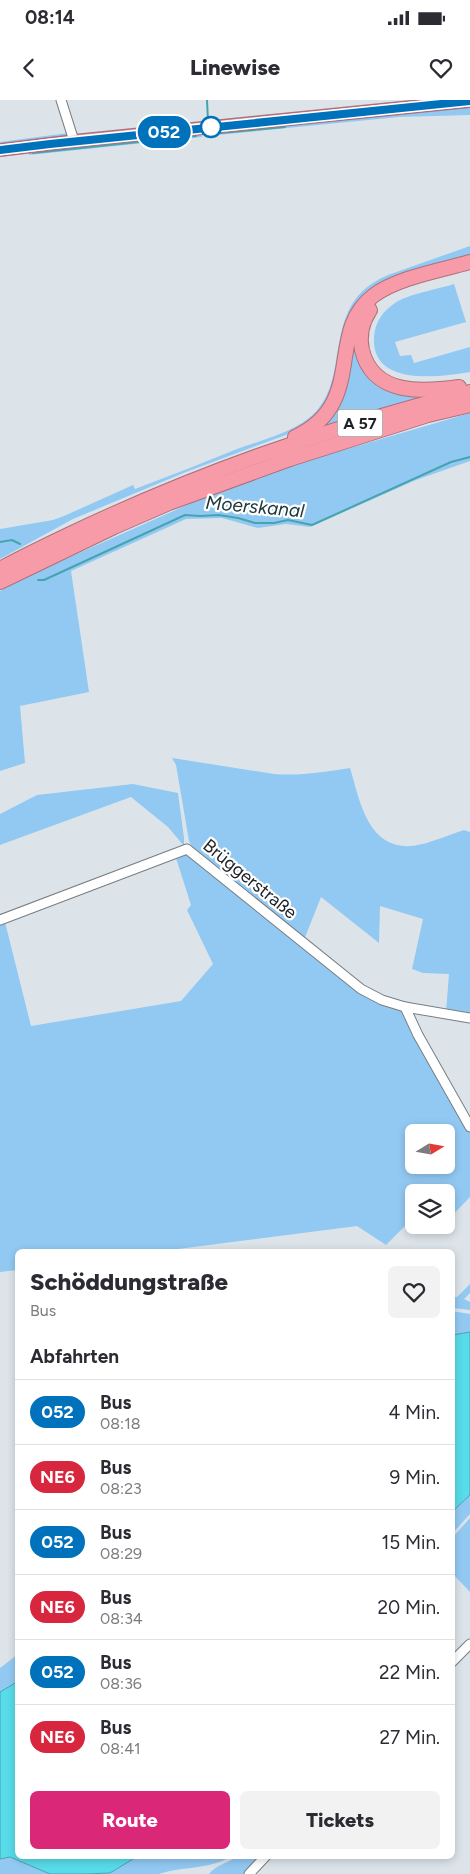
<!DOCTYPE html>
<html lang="de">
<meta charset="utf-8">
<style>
:root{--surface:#fff;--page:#f2f2f3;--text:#2b2b33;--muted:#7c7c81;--line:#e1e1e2;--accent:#db2777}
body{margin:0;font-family:Figtree,sans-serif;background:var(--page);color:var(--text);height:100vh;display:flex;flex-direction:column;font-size:19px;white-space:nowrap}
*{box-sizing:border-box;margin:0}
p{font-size:16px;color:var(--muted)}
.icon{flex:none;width:28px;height:28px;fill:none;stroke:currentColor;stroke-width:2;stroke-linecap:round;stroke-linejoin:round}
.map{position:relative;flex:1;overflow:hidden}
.side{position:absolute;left:15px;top:1149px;width:440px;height:610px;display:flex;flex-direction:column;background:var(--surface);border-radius:8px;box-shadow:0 2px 8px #0003}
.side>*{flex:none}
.badge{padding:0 10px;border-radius:16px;font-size:18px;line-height:32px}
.needle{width:32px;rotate:79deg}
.tools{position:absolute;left:405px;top:1024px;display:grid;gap:10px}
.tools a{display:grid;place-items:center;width:50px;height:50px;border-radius:8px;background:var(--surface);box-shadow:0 2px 8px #0003;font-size:25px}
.map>.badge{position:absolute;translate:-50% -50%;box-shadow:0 0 0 2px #fff}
h2{padding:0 15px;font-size:19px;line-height:45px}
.round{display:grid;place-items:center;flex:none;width:52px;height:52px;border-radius:8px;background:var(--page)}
.summary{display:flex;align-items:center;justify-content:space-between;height:85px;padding:0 15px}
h1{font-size:24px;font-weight:800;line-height:38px}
.action{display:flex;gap:10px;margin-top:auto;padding:10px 15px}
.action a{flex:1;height:58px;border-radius:8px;background:var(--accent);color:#fff;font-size:20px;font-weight:800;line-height:58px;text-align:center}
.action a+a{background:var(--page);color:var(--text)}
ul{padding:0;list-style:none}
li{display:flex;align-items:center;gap:15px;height:65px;padding:0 15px;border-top:1px solid var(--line)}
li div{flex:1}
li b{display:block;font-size:19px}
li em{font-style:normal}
li .badge{min-width:55px;font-weight:700;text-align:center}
.status{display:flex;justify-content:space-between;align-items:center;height:35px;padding:0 25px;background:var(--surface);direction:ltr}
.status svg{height:14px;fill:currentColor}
header{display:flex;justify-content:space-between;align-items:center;height:65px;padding:0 15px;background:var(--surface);font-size:22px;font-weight:800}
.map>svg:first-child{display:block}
</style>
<div class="status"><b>08:14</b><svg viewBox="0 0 49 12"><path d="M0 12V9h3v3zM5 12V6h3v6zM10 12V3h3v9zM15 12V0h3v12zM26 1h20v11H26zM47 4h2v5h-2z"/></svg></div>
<header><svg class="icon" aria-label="back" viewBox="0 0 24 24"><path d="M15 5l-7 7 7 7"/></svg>Linewise<svg class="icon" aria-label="heart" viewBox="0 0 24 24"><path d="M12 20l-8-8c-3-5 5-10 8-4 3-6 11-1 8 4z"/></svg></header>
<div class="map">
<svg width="470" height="1774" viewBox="0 0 470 1774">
<rect width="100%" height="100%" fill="#dce4ea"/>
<!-- green -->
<g fill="#92c9f3" fill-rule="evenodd">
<polygon points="470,7 470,15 399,17 207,36 208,32"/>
<polygon points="199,32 202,37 29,55 29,50"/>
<polygon points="68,33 65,38 0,46 0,42"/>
<path d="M470 146V157L378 187 335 285 319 315 294 332 186 372 73 419 0 459V429L53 420 64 416 133 385 135 389C169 376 203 363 237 349 264 339 300 331 318 309 328 297 332 282 335 267 342 225 345 193 388 175Z"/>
<path d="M454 184 466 222 395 242 400 256 411 255 414 263 470 247V272C439 277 371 287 374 237 375 222 383 211 395 203 408 194 439 189 454 184Z"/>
<path d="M395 186C389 194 375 199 367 211 347 241 366 281 400 290 413 294 430 289 441 293L313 331C320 321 331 314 337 301 355 258 341 207 395 186Z"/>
<polygon points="470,313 470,361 416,380 310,427 286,424 258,428 222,418 186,419 71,471 89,592 20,606 25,663 0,671 0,491 34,473 198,400 306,361"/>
<path d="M172 658 274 674C300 676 324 672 350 668 359 697 366 743 404 746 420 748 448 735 464 730L470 732V916L446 912 449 874 423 873 412 869 423 819 380 806 379 843 321 797 304 840 193 749 189 741 176 665Z"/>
<polygon points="133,684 178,693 184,738 184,746 168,727 131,697 0,745 0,714 37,695"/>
<path d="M185 753 359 891 403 909 470 1031V1097L446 1122V1092H414V1117L386 1145 357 1126 162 1151H18L17 1170 0 1172V824L5 822 31 926 181 901 213 864 187 810 191 805 175 755ZM414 1032H446V1065H414Z"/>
<polygon points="470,1184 470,1193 464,1199 470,1202 470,1210 453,1208 453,1197 457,1197"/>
<polygon points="452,1211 470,1214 470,1232 453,1235"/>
<polygon points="470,1395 470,1414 453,1433 453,1411"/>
<polygon points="470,1418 470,1492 453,1474 452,1438"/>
<polygon points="17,1555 17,1582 0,1592 0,1568"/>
<path d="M138 1756H232C209 1770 183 1766 159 1774H85L110 1773Z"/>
<path d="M238 1756H262L245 1774H209C214 1766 230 1762 238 1756Z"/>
<polygon points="10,1757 50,1774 0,1774 0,1759"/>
</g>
<!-- water -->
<g fill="#58dcea" stroke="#47a4ae">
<polygon points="470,1232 470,1395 453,1411 453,1235"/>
<polygon points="17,1582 18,1756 138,1756 110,1773 85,1774 50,1774 10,1757 0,1759 0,1592"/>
</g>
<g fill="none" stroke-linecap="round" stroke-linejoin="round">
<!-- stream -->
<g stroke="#47a4ae" stroke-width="2">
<polyline points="207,0 208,21"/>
<polyline points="210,34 285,27"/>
<polyline points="33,53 196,36"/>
<polyline points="0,442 12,440 20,444"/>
<polyline points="38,480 44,480 185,415 200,416 219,415 238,418 255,423 274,423 288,420 312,425 451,362 470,357"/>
</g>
<!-- minor casing -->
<g stroke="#777e83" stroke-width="11">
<g id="minor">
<polyline points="61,0 74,41"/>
<polyline points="0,820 187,749 361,889 382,900 405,907 470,918"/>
<polyline points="405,907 418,935 470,1027"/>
<polyline points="452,1562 470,1544"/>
<polyline points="249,1774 266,1756"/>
</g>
</g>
<!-- major casing -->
<g stroke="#ac707a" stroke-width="14">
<polyline id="major" points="0,50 74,41 470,1"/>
</g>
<!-- highway casing -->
<g stroke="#ac707a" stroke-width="16">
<g id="highway">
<path d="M370 210C362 222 359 236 362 250 373 296 423 292 459 287"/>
<path d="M295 337C368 303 325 233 373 196 396 178 442 170 470 162"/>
<path d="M0 469C22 457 45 446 68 435 196 374 332 326 470 292"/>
<polyline points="0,482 114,427 169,403 290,359 428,315 470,305"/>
</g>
</g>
<!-- minor -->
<use href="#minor" stroke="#fff" stroke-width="9"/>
<!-- major -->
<use href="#major" stroke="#fbc3cb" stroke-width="11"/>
<!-- highway -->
<use href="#highway" stroke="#f89ba9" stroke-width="14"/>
</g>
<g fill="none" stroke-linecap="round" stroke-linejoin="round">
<!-- line casing -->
<g stroke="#fff" stroke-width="11">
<polyline id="line" points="0,50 50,44 470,1"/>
</g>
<!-- line -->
<use href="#line" stroke="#0072bc" stroke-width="8"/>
</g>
<!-- markers -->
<circle fill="#fff" stroke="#0072bc" stroke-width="2.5" cx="211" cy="27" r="10"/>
<g text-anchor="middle" stroke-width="4.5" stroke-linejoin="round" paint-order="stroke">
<!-- shield labels -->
<rect fill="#fff" stroke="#626465" stroke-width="1" x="337.5" y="309.5" width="45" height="27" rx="4"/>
<g font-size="16" font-weight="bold" fill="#1e2123">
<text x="360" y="329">A 57</text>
</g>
<!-- street labels -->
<g font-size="18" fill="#1e2123" stroke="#fff">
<text transform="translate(250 779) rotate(39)" y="6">Brüggerstraße</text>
</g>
<!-- water labels -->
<g font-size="19" font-style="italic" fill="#203739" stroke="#fff">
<text transform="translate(255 406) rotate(5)" y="7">Moerskanal</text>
</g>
</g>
</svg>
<div class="tools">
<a><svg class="needle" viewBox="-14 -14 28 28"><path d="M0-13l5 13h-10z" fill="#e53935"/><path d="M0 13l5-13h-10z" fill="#7c7c81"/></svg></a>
<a><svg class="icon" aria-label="layers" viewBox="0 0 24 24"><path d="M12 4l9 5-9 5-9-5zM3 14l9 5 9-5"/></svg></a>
</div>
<b class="badge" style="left:164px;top:32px;background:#0072bc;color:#fff">052</b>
<section class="side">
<div class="summary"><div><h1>Schöddungstraße</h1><p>Bus</p></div><a class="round"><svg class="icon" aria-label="heart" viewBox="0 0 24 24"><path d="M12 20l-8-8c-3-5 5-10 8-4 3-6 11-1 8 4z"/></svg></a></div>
<h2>Abfahrten</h2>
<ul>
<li><span class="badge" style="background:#0072bc;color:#fff">052</span><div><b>Bus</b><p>08:18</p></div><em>4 Min.</em></li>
<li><span class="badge" style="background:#d7263d;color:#fff">NE6</span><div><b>Bus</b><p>08:23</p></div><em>9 Min.</em></li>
<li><span class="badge" style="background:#0072bc;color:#fff">052</span><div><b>Bus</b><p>08:29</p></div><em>15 Min.</em></li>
<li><span class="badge" style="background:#d7263d;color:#fff">NE6</span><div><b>Bus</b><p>08:34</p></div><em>20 Min.</em></li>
<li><span class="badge" style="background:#0072bc;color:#fff">052</span><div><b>Bus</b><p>08:36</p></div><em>22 Min.</em></li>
<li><span class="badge" style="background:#d7263d;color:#fff">NE6</span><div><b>Bus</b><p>08:41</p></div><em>27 Min.</em></li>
</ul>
<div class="action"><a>Route</a><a>Tickets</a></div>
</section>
</div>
